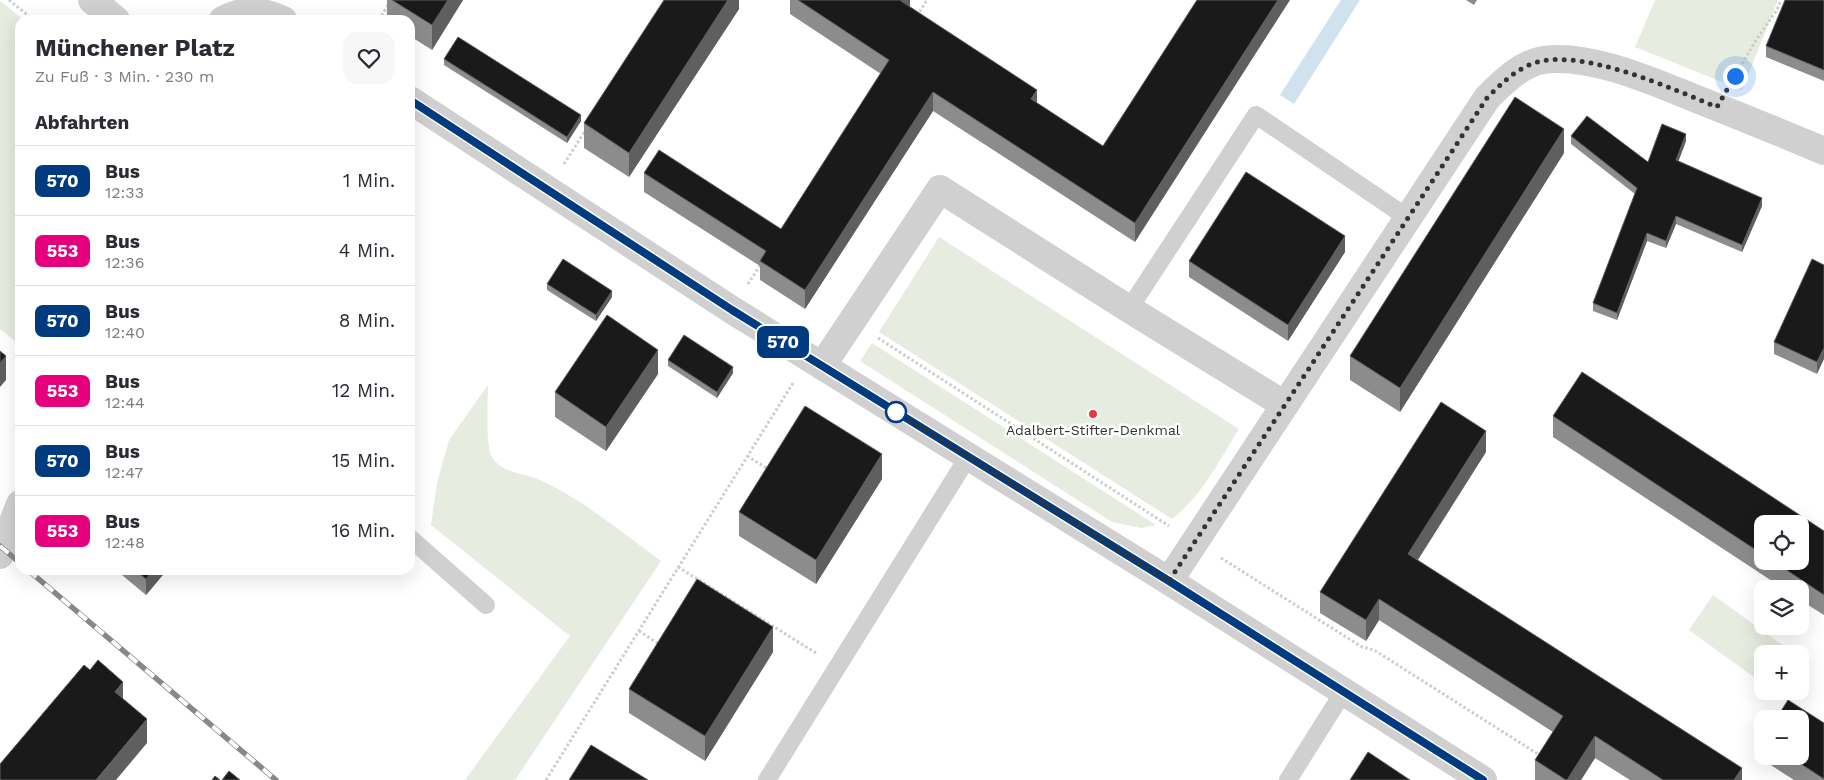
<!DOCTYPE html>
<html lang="de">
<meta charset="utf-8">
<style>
:root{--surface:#fff;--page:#f7f7f7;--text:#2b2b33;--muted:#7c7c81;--line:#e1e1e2}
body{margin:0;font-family:"Work Sans",sans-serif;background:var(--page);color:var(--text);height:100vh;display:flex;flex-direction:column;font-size:19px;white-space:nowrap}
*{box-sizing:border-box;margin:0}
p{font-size:16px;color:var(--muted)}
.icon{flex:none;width:28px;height:28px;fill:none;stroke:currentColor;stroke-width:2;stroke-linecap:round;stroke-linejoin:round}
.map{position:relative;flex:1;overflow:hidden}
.drawer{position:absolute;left:15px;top:15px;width:400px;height:560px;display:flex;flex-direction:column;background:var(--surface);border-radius:15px;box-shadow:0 5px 20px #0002}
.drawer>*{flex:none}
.badge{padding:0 10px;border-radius:8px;font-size:18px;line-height:32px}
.fabs{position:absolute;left:1754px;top:515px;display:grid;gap:10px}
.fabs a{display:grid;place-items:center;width:55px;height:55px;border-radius:10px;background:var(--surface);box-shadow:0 5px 20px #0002;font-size:25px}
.you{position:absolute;width:25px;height:25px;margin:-12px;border:4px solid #fff;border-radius:50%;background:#1a73e8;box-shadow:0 0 0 8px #1a73e833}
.map>.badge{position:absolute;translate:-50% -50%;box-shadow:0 0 0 2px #fff}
h2{padding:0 20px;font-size:19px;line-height:45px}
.round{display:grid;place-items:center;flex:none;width:52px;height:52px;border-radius:15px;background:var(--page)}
.headline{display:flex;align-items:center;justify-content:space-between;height:85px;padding:0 20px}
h1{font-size:24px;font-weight:700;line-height:38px}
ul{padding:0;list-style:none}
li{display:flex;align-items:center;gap:15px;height:70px;padding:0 20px;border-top:1px solid var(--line)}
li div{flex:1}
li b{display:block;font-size:19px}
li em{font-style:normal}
li .badge{min-width:55px;font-weight:700;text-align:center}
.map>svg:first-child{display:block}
</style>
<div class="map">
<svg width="1824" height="780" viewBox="0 0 1824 780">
<rect width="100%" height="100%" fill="#fff"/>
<!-- green -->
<g fill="#e6ecdf">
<polygon points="1655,0 1778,0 1742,90 1635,47"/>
<polygon points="0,1 24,20 20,20 20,345 0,329"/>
<path d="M939 237 1239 429C1219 461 1202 496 1172 519L879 332Z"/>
<polygon points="872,343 1156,525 1141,528 1112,522 860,361"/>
<path d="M488 385C488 401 485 444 492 457 502 474 525 473 540 480 584 500 622 533 661 561L515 780H465L570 636 431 525 437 483 449 440Z"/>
<polygon points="1713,595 1795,654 1762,654 1762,683 1689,630"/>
</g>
<!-- water -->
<polygon fill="#cfe2ee" points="1341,0 1360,0 1294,104 1280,95"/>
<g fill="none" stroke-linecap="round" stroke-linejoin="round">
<!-- path -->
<g stroke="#cdcdcd" stroke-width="3" stroke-dasharray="2.5 2.5" stroke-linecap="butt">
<polyline points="9,0 34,20"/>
<polyline points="917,16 927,0"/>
<polyline points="379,20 391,0"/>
<polyline points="1732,81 1756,40 1777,10 1781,0"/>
<polyline points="564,164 585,131"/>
<polyline points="748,284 761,264"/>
<polyline points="878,338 1169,526"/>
<polyline points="747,456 768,469"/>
<polyline points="1221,558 1362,647 1374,650 1541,756"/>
<polyline points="678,567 816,653"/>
<polyline points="639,631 659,644"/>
<polyline points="546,780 793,383"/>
</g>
<!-- service -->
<g stroke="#d0d0d0" stroke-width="18">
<polyline points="1129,309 1256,115 1408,218"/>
<polyline points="410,538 486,605"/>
<polyline points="767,780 968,457"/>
<polyline points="1288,780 1344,691"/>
</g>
<!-- minor -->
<g stroke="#d0d0d0" stroke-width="28">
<polyline points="92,0 116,20"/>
<path d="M223 20C244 8 262 10 283 20"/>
<polyline points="410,100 732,310 1169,581 1483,780"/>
<polyline points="822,366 940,189 1129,309 1285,405"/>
<polyline points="0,555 20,504"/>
<path d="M1169 581 1487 98C1503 82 1521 64 1543 60 1589 53 1652 81 1694 98 1737 115 1781 133 1824 151"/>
</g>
<!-- rail casing -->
<g stroke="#888" stroke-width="5.5">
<g id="rail">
<polyline points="0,546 20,563"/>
<polyline points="28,570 276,780"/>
</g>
</g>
<!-- rail -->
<use href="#rail" stroke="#fff" stroke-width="4" stroke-dasharray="11" stroke-linecap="butt"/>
</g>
<!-- wall -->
<g fill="#8c8c8c" fill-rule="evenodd">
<polygon points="387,0 463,0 432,50 410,36 410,20 387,20"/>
<polygon points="739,0 739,9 629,177 584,148 584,123"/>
<polygon points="790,0 910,0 909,7 1037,103 1103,146 1197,0 1135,242 933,111 805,309 760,280 760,266 644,192 644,173 781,229 881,74 790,14"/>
<polygon points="1466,0 1477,0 1474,5"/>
<polygon points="1824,0 1824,81 1766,57 1766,46"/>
<polygon points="444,59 581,121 567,143 444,65"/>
<polygon points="1571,136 1648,162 1686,141 1678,161 1762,206 1742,252 1676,224 1666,248 1647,241 1617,320 1593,311 1593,303 1635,194 1571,144"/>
<polygon points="1564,153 1400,412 1350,380 1350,356"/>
<polygon points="1345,252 1288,341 1189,277 1189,261"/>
<polygon points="1824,265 1817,374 1774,354 1774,342"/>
<polygon points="547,284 612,297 596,321 547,290"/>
<polygon points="668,360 733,373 717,398 668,366"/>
<polygon points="658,374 606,451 555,417 555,392"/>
<path d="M1553 416 1824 531V615L1800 600V589H1784L1553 437ZM1762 524 1800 561H1762Z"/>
<polygon points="1486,452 1418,560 1742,780 1630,780 1595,758 1581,780 1535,780 1535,760 1553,732 1379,620 1366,641 1320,613 1320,592"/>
<polygon points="882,479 816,584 739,536 739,512"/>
<polygon points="116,570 167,570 146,595"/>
<polygon points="773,652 705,761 629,713 629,689"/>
<polygon points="1824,723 1824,780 1794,780 1763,760 1763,756 1800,756"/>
</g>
<!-- shaded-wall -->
<g fill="#5f5f5f">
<polygon points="448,0 463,0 432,50 432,25"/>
<polygon points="728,0 739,0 739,9 629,177 629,153"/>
<polygon points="901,0 910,0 910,6 901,20"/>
<polygon points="1278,0 1290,0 1135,242 1135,223"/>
<polygon points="1037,90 1037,109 1031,99"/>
<polygon points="933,92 933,111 805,309 805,290"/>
<polygon points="581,115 581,121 567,143 567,137"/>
<polygon points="1564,129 1564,153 1400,412 1400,388"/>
<polygon points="1686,134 1686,141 1676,168 1676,160"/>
<polygon points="1762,198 1762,206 1742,252 1742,245"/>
<polygon points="1676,216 1676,224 1666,248 1666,241"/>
<polygon points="1647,233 1647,241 1617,320 1617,313"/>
<polygon points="1345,236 1345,252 1288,341 1288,325"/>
<polygon points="612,291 612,297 596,321 596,315"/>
<polygon points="1824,348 1824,359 1817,374 1817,362"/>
<polygon points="658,350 658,374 606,451 606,427"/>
<polygon points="6,356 6,380 0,387 0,363"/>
<polygon points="733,367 733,373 717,398 717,392"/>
<polygon points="1486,431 1486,452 1408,575 1408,554"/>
<polygon points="882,454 882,479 816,584 816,560"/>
<polygon points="153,570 167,570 146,595 146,579"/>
<polygon points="1379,599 1379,620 1366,641 1366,620"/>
<polygon points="773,627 773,652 705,761 705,736"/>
<polygon points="123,682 123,706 115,692"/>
<polygon points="147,719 147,743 116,780 96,780"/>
<polygon points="1595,736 1595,758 1581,780 1567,780"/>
<polygon points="1742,768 1742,780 1734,780"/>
</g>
<!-- building -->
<g fill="#1a1a1a" stroke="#5f5f5f">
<polygon points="392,0 448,0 432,25"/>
<polygon points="664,0 728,0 629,153 584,123"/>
<polygon points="798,0 901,0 901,1 1037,90 1031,99 1103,146 1197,0 1278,0 1135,223 933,92 805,290 760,261 766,251 644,173 659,150 781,229 889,60"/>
<polygon points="1785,0 1824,0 1824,70 1766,46"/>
<polygon points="458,37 581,115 567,137 444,59"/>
<polygon points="1515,97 1564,129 1400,388 1350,356"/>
<polygon points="1587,116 1648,162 1662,124 1686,134 1676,160 1762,198 1742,245 1676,216 1666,241 1647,233 1617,313 1593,303 1637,188 1571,136"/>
<polygon points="1246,172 1345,236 1288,325 1189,261"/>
<polygon points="563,259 612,291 596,315 547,284"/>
<polygon points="1812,259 1824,265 1824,348 1817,362 1774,342"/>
<polygon points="607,315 658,350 606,427 555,392"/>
<polygon points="684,335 733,367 717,392 668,360"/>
<polygon points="0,351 6,356 0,363"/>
<polygon points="1582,372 1824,531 1824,595 1773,561 1800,561 1800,524 1762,524 1762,554 1553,416"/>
<polygon points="1441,402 1486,431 1408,554 1742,768 1734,780 1663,780 1595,736 1567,780 1566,780 1535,760 1563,716 1379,599 1366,620 1320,592"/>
<polygon points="805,406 882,454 816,560 739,512"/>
<polygon points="135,570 153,570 146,579"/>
<polygon points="697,579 773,627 705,736 629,689"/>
<polygon points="98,660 123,682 115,692 147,719 96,780 0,780 0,764 84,665 90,670"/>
<polygon points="1788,700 1824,723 1824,779 1789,756 1800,756 1800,719 1776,719"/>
<polygon points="591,745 648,780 569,780"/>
<polygon points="1368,752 1410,780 1350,780"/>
<polygon points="229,771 240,780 222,780"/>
<polygon points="215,776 220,780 212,780"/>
</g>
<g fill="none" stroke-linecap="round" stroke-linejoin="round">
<!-- line casing -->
<g stroke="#fff" stroke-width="11">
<polyline id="line" points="410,100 732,310 1169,581 1483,780"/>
</g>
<!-- line -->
<use href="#line" stroke="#003b80" stroke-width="8"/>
<!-- walk -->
<path stroke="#333" stroke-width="5" stroke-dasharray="0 9" d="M896 412 892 409 1169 581 1487 98C1500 85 1513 72 1529 65 1576 44 1672 89 1717 107L1735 76"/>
</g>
<!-- markers -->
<circle fill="#fff" stroke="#003b80" stroke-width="2.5" cx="896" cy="412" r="10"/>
<circle fill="#e63946" stroke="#fff" stroke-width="2" cx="1093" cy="414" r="5"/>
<g text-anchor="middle" stroke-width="5" stroke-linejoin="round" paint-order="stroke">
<!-- poi labels -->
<g font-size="14" fill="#333" stroke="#fff">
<text x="1093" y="435">Adalbert-Stifter-Denkmal</text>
</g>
</g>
</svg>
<div class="fabs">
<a><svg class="icon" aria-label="locate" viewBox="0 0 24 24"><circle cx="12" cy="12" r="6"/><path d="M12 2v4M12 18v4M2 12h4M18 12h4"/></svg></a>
<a><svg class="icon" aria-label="layers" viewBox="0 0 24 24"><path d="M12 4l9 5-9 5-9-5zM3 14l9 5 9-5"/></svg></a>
<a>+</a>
<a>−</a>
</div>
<div class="you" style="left:1735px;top:76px"></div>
<b class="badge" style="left:783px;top:342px;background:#003b80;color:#fff">570</b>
<section class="drawer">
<div class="headline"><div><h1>Münchener Platz</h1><p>Zu Fuß · 3 Min. · 230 m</p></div><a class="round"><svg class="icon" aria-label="heart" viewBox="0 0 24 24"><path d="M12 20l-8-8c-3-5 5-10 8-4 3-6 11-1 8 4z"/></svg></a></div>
<h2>Abfahrten</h2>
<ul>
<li><span class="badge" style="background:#003b80;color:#fff">570</span><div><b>Bus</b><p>12:33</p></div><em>1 Min.</em></li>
<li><span class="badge" style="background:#e6007e;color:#fff">553</span><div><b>Bus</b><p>12:36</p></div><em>4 Min.</em></li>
<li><span class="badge" style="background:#003b80;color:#fff">570</span><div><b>Bus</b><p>12:40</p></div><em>8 Min.</em></li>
<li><span class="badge" style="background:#e6007e;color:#fff">553</span><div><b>Bus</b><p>12:44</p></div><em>12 Min.</em></li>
<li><span class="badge" style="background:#003b80;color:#fff">570</span><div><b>Bus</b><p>12:47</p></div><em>15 Min.</em></li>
<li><span class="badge" style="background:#e6007e;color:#fff">553</span><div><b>Bus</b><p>12:48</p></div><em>16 Min.</em></li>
</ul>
</section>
</div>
